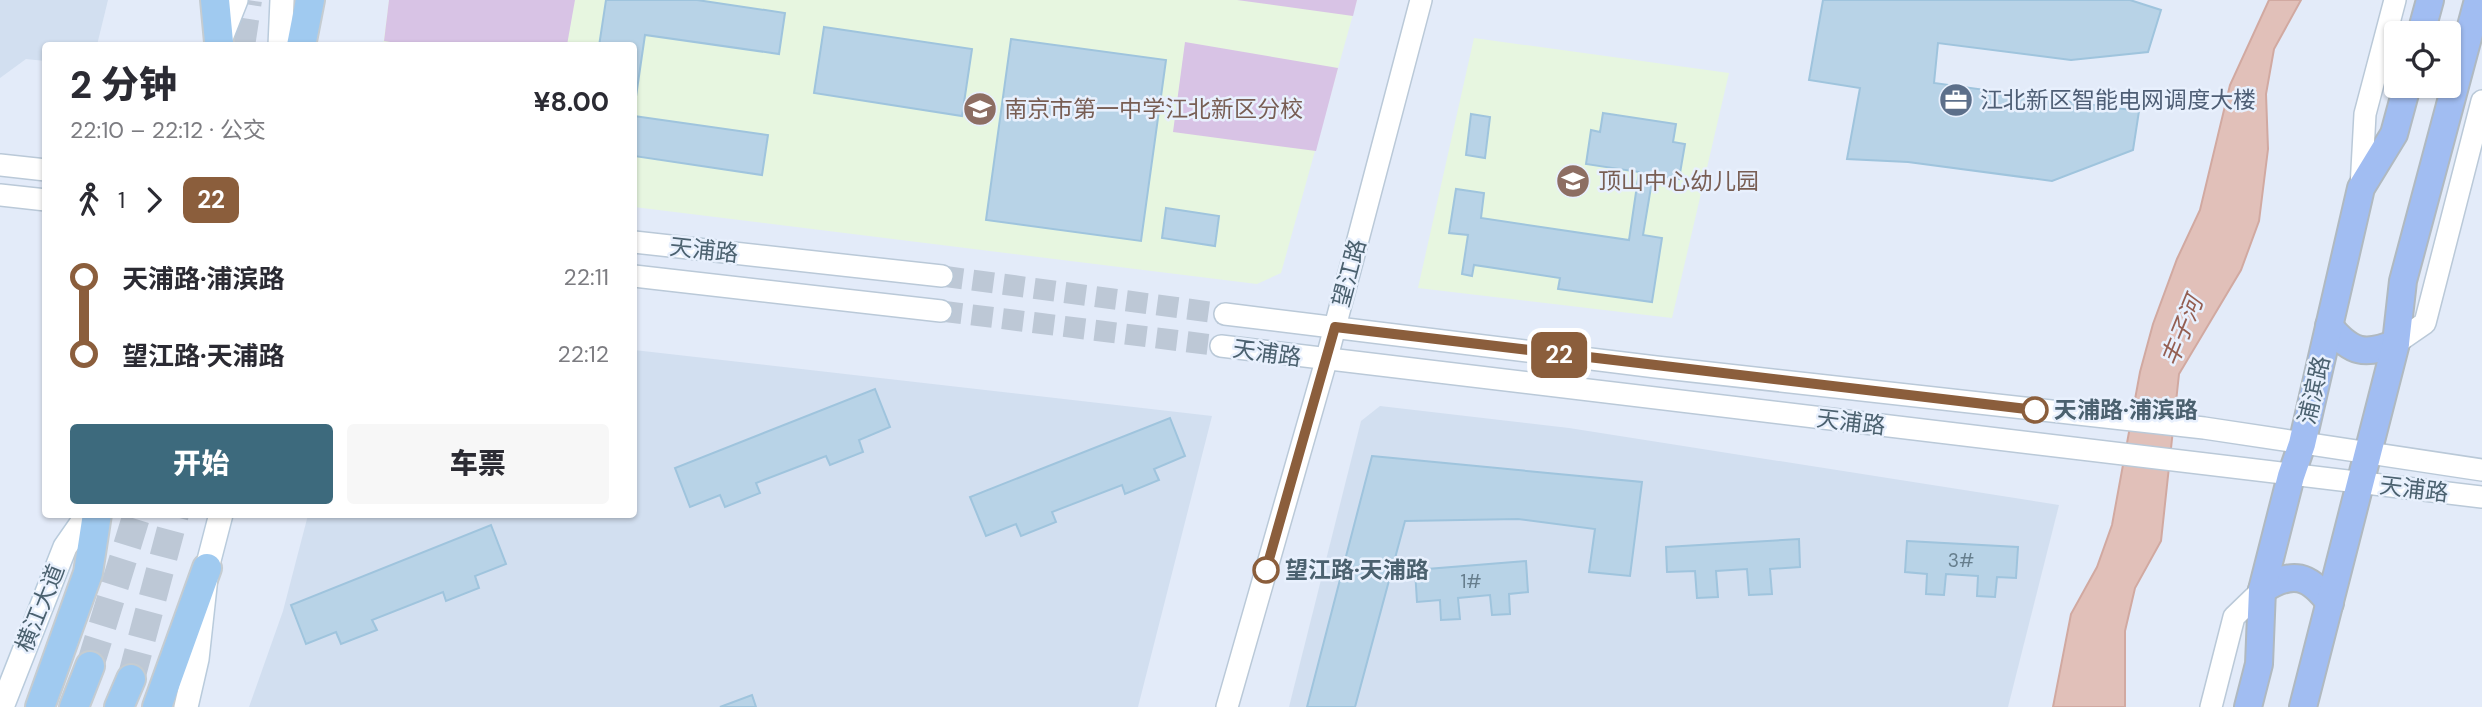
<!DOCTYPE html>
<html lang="zh">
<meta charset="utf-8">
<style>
:root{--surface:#fff;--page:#f7f7f7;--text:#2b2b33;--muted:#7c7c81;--accent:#3d6a7d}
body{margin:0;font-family:"DM Sans","Noto Sans SC",sans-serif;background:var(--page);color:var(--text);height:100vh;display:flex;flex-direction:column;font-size:26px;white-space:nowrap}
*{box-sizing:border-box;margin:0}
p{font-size:23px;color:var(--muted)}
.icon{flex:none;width:38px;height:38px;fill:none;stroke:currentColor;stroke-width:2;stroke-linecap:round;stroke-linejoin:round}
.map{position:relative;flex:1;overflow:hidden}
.panel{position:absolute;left:42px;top:42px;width:595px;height:476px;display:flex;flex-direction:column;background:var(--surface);border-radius:7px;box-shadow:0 2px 5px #0004}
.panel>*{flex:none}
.badge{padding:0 14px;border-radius:10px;font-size:24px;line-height:46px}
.buttons{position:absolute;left:2384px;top:21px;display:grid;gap:14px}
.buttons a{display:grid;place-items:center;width:77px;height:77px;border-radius:7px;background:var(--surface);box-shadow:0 2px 5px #0004;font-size:35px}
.map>.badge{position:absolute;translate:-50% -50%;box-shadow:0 0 0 4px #fff}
.legs{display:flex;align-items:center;gap:10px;height:77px;padding:0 28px;font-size:23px}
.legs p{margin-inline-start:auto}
.overview{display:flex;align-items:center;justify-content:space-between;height:119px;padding:0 28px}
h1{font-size:38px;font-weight:800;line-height:52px}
.cta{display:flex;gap:14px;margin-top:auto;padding:14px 28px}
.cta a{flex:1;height:80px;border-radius:7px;background:var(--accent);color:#fff;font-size:28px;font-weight:800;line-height:80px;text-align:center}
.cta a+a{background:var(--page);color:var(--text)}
ul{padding:0 28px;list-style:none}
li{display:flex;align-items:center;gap:24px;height:77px;font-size:26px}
li i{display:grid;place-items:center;width:10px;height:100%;margin:0 9px;background:currentColor}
li i::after{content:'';width:18px;height:18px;margin:-9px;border:5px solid;border-radius:50%;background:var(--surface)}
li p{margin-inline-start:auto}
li:first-child i{background:linear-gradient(#0000 50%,currentColor 0)}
li:last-child i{background:linear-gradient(currentColor 50%,#0000 0)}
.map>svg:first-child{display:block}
</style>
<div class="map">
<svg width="2482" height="707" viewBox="0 0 2482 707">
<rect width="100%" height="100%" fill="#e3ebf9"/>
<!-- residential -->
<g fill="#d2dff0">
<polygon points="0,0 108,0 97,45 46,46 45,61 26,59 0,78"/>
<polygon points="634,350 1212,416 1138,707 249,707 283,611 308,515 634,514"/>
<polygon points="1380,406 1569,428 2059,505 2008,707 1289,707 1361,421"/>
</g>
<!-- education -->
<g fill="#e7f6e0">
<polygon points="389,0 1357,0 1281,273 1257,284 634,207 634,46 383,46"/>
<polygon points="1474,38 1729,73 1672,318 1418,288"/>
</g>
<!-- green -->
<g fill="#d8c3e5">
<polygon points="389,0 575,0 567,45 416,46 384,41"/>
<polygon points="1237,0 1357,0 1353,16"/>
<polygon points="1185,42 1338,68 1316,151 1173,132"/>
</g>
<!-- water -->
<polygon fill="#e1c0b9" stroke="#d1a9a1" stroke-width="2" points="2269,0 2301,0 2274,49 2266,94 2268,149 2259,221 2241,270 2179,374 2161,541 2135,588 2125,631 2125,707 2053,707 2071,614 2097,567 2112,525 2140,372 2153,324 2177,259 2200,210 2230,85"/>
<!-- building -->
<g fill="#b8d3e7" stroke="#9fc4dd" stroke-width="2">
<polygon points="606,0 697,0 785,13 779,54 645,35 634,110 634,46 599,46"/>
<polygon points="1823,0 2130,0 2161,10 2148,52 2071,60 1938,43 1934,83 2139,111 2133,150 2052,181 1908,162 1847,159 1860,88 1809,80"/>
<polygon points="824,27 972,49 962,116 814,93"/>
<polygon points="1011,39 1166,60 1141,241 986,220"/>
<polygon points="1603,113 1676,124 1673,142 1685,144 1679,179 1653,175 1643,235 1662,238 1652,302 1558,289 1560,278 1474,265 1472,276 1462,274 1468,235 1449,233 1456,189 1484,193 1481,218 1629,240 1639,172 1586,164 1591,130 1600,132"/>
<polygon points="1471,114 1490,117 1485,158 1466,155"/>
<polygon points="634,116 768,135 762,175 634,156"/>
<polygon points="1166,208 1219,216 1215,246 1162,238"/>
<polygon points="875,389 890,427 859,440 863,452 830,465 826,456 756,483 760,493 725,507 720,495 690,507 675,468"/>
<polygon points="1170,418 1185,456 1154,469 1159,480 1125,494 1122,485 1052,512 1056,522 1021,536 1016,524 986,536 970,497"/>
<polygon points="1372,456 1642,482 1630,576 1589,572 1595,529 1518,519 1405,521 1355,707 1307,707"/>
<polygon points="491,525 506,564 475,576 479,588 446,601 443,592 372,620 377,630 341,644 336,632 306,644 291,605"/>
<polygon points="1799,539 1800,567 1770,569 1772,594 1749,595 1747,569 1716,571 1718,597 1697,598 1695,571 1667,572 1666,547"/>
<polygon points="1907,541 2018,547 2016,578 1997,577 1995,597 1977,596 1978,576 1946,574 1944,595 1926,594 1927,574 1905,572"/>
<polygon points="1526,561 1528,592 1509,594 1510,614 1492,615 1490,595 1458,598 1460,619 1441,620 1440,600 1417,602 1415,570"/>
<polygon points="752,695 756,707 720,707"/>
</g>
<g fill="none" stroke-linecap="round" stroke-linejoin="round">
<!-- tertiary-tunnel -->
<g stroke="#bdc8d6" stroke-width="21" stroke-dasharray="21 10" stroke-linecap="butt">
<polyline points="942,276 1225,314"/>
<polyline points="941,311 1221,346"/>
</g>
<!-- trunk-tunnel -->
<g stroke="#bdc8d6" stroke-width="28" stroke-dasharray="28 14" stroke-linecap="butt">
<polyline points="241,46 248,0"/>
<polyline points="90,666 137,514"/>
<polyline points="131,679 175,514"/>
</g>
<!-- tertiary casing -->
<g stroke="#bac9d8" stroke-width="24">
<g id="tertiary">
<polyline points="0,165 46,170"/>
<polyline points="2361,188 2365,114 2395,0"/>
<polyline points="0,195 46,200"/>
<polyline points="634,242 942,276"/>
<polyline points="634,276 941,311"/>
<polyline points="1225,314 1656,367 2204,428 2482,470"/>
<polyline points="2396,343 2425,323 2482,101"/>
<polyline points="1221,346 2482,497"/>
<polyline points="1227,707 1326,361 1421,0"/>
<polyline points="2211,707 2234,617 2262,590"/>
</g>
</g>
<!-- secondary casing -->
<g stroke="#b9cbdc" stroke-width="26">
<g id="secondary">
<polyline points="219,43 236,0"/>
<polyline points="280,46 282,0"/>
<polyline points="2,707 65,547 88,514"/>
<polyline points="186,707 197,659 207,568 221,514"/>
</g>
</g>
<!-- primary casing -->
<g stroke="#b0b9c0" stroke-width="30">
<g id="primary">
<polyline points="2421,33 2430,0"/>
<path d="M2329 326C2351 353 2365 356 2396 343"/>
<path d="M2262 590C2293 570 2309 575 2330 603"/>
<polyline points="2248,707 2259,664 2262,590 2291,476 2302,444 2361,188 2394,134 2407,86"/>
<polyline points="2303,707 2396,343 2403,281 2478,0"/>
</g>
</g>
<!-- trunk casing -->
<g stroke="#c5ccd1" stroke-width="32">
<g id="trunk">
<polyline points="215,0 219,42"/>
<polyline points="301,46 310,0"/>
<polyline points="40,707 88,573 97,514"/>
<polyline points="74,707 90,666"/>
<polyline points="119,707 131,679"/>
<polyline points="157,707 207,568"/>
</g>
</g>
<!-- tertiary -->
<use href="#tertiary" stroke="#fff" stroke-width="21"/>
<!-- secondary -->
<use href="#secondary" stroke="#fff" stroke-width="23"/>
<!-- primary -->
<use href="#primary" stroke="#a1bdf2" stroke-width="26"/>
<!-- trunk -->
<use href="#trunk" stroke="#a0caf0" stroke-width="28"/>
</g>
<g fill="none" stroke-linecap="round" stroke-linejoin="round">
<!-- line-1 casing -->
<g stroke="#fff" stroke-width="16">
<polyline id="line-1" points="1266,570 1335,327 2035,410"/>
</g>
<!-- line-1 -->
<use href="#line-1" stroke="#8b5e3c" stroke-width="10"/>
</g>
<!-- icons -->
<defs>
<g id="office-disc" transform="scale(1.75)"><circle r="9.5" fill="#5c6f8a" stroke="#e8f0fd"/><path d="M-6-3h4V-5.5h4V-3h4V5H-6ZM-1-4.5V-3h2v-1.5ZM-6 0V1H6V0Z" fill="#fff"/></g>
<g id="school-disc" transform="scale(1.75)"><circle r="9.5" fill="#8d6e63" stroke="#e8f0fd"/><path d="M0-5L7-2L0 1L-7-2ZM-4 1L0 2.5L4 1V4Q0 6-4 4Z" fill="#fff"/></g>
</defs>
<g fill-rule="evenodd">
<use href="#office-disc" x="1956" y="100"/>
<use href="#school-disc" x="980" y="109"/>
<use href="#school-disc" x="1573" y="181"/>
</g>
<!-- markers -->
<g fill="#fff" stroke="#8b5e3c" stroke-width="3.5">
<circle cx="2035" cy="410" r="12"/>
<circle cx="1266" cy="570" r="12"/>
</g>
<g text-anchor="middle" stroke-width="5" stroke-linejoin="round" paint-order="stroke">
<!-- number labels -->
<g font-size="19" fill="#667e8d">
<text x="1961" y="567">3#</text>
<text x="1471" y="588">1#</text>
</g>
<!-- service labels -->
<g font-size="23" fill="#4e5e75" stroke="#e8f0fd" text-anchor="start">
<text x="1980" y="108">江北新区智能电网调度大楼</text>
</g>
<!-- education labels -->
<g font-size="23" fill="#785e54" stroke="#e8f0fd" text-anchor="start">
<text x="1004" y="117">南京市第一中学江北新区分校</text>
<text x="1598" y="189">顶山中心幼儿园</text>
</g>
<!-- street labels -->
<g font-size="23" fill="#4b616f" stroke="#e8f0fd">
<text transform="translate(704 250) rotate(6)" y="8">天浦路</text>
<text transform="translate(1349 273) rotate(-75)" y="8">望江路</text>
<text transform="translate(1267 353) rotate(8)" y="8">天浦路</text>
<text transform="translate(2314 390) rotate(-77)" y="8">浦滨路</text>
<text transform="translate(1851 422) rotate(7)" y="8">天浦路</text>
<text transform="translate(2414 489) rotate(7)" y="8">天浦路</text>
<text transform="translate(40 608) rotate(-68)" y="8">横江大道</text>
</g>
<!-- stop labels -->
<g font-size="23" font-weight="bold" fill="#4b616f" stroke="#e8f0fd" text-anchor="start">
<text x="2054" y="418">天浦路·浦滨路</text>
<text x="1285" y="578">望江路·天浦路</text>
</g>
<!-- water labels -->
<g font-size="24" font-style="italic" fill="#945e51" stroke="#e8f0fd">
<text transform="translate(2182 331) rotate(-68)" y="8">丰子河</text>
</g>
</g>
</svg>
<div class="buttons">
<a><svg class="icon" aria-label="locate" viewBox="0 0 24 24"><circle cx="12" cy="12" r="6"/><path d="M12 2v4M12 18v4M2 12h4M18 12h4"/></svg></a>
</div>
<b class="badge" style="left:1559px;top:355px;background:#8b5e3c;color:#fff">22</b>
<section class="panel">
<div class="overview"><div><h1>2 分钟</h1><p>22:10 – 22:12 · 公交</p></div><b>¥8.00</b></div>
<div class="legs"><svg class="icon" aria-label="walk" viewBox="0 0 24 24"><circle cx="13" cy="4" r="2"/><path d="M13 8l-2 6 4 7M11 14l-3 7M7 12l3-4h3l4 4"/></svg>1<svg class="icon" aria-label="forward" viewBox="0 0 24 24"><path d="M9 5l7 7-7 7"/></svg><b class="badge" style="background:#8b5e3c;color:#fff">22</b></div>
<ul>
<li><i style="color:#8b5e3c"></i><b>天浦路·浦滨路</b><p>22:11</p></li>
<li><i style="color:#8b5e3c"></i><b>望江路·天浦路</b><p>22:12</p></li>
</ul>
<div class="cta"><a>开始</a><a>车票</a></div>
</section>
</div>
